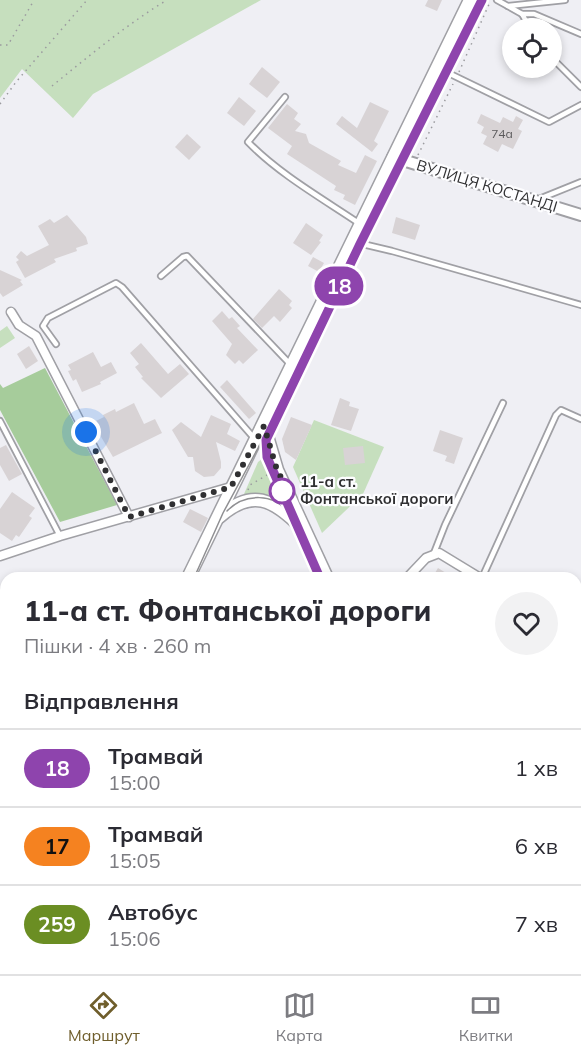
<!DOCTYPE html>
<html lang="uk">
<meta charset="utf-8">
<style>
:root{--surface:#fff;--page:#f2f2f3;--text:#2b2b33;--muted:#7c7c81;--line:#e1e1e2;--accent:#6f5e2c}
body{margin:0;font-family:Mulish,sans-serif;background:var(--page);color:var(--text);height:100vh;display:flex;flex-direction:column;font-size:22px;white-space:nowrap}
*{box-sizing:border-box;margin:0}
p{font-size:20px;color:var(--muted)}
.icon{flex:none;width:33px;height:33px;fill:none;stroke:currentColor;stroke-width:2;stroke-linecap:round;stroke-linejoin:round}
.map{position:relative;flex:1;overflow:hidden}
.side{position:absolute;left:0px;top:572px;width:582px;height:404px;display:flex;flex-direction:column;background:var(--surface);border-radius:18px 18px 0 0;box-shadow:0 3px 9px #0003}
.side>*{flex:none}
.badge{padding:0 12px;border-radius:20px;font-size:21px;line-height:39px}
.controls{position:absolute;left:502px;top:18px;display:grid;gap:12px}
.controls a{display:grid;place-items:center;width:60px;height:60px;border-radius:50%;background:var(--surface);box-shadow:0 3px 9px #0003;font-size:30px}
.you{position:absolute;width:30px;height:30px;margin:-15px;border:4px solid #fff;border-radius:50%;background:#1a73e8;box-shadow:0 0 0 9px #1a73e833}
.map>.badge{position:absolute;translate:-50% -50%;box-shadow:0 0 0 3px #fff}
h2{padding:0 24px;font-size:22px;line-height:54px}
.round{display:grid;place-items:center;flex:none;width:63px;height:63px;border-radius:32px;background:var(--page)}
.head{display:flex;align-items:center;justify-content:space-between;height:102px;padding:0 24px}
h1{font-size:28px;font-weight:800;line-height:45px}
ul{padding:0;list-style:none}
li{display:flex;align-items:center;gap:18px;height:78px;padding:0 24px;border-top:2px solid var(--line)}
li div{flex:1}
li b{display:block;font-size:22px}
li em{font-style:normal}
li .badge{min-width:66px;font-weight:700;text-align:center}
.dock{display:flex;justify-content:space-around;align-items:center;height:84px;border-top:2px solid var(--line);background:var(--surface);font-size:16px;color:var(--muted)}
.dock a{display:grid;justify-items:center;gap:3px}
.dock .active{color:var(--accent)}
.map>svg:first-child{display:block}
</style>
<div class="map">
<svg width="581" height="974" viewBox="0 0 581 974">
<rect width="100%" height="100%" fill="#efeff4"/>
<!-- green -->
<g fill="#c6dfbe">
<polygon points="0,0 261,0 93,94 73,118 22,69 0,98"/>
<polygon points="7,326 15,338 0,348 0,331"/>
<polygon points="314,420 384,447 363,494 322,533 293,467"/>
<polygon points="262,459 264,460 281,499 262,494 244,494 258,462"/>
<polygon points="576,640 581,643 581,797 576,792"/>
</g>
<!-- forest -->
<polygon fill="#a6cc9b" points="45,368 117,505 60,522 0,410 0,384 3,388"/>
<!-- building -->
<g fill="#d8d3d5">
<polygon points="428,0 442,0 437,11 425,6"/>
<polygon points="262,67 280,82 267,98 249,84"/>
<polygon points="239,97 256,111 244,126 227,113"/>
<polygon points="370,102 389,111 374,141 378,144 372,152 336,124 342,116 357,128"/>
<polygon points="287,104 298,113 294,119 301,124 295,131 306,134 309,143 341,161 338,165 356,173 365,155 377,161 355,205 343,199 345,195 334,190 336,186 287,154 292,146 268,128"/>
<polygon points="481,114 500,123 503,117 513,122 516,116 523,120 518,129 522,131 513,149 502,144 498,152 483,144 487,136 481,133 484,127 477,123"/>
<polygon points="187,134 201,147 189,160 175,147"/>
<polygon points="67,215 86,237 88,244 76,248 77,251 54,259 56,262 25,278 16,262 19,260 16,257 21,251 27,256 49,245 38,226 50,219 54,223"/>
<polygon points="396,217 420,225 415,240 392,233"/>
<polygon points="306,223 323,235 319,241 321,242 311,255 293,243"/>
<polygon points="313,257 324,263 319,272 308,266"/>
<polygon points="0,270 22,280 20,281 23,285 3,297 0,293"/>
<polygon points="279,289 292,301 289,305 292,308 280,322 274,316 262,328 253,319"/>
<polygon points="222,311 229,319 232,317 240,326 237,328 258,350 243,364 239,360 235,364 226,355 232,344 212,321"/>
<polygon points="141,343 168,374 180,364 189,374 161,398 141,378 143,377 135,367 139,364 130,353"/>
<polygon points="29,346 38,361 26,369 17,354"/>
<polygon points="93,352 101,367 111,362 117,373 100,382 101,384 82,392 76,379 73,381 68,371 71,370 68,365"/>
<polygon points="227,380 256,413 249,419 220,387"/>
<polygon points="340,398 350,402 349,406 359,409 351,431 331,425"/>
<polygon points="134,403 144,424 155,419 162,433 113,457 97,430 99,429 96,421 104,417 103,415 115,409 116,412"/>
<polygon points="211,415 231,424 227,434 240,441 235,451 216,442 221,462 221,468 214,476 204,477 195,471 193,457 188,457 172,430 181,422 201,437"/>
<polygon points="291,417 312,425 296,460 285,452 282,439"/>
<polygon points="440,430 463,438 454,464 445,461 447,456 433,451"/>
<polygon points="6,445 22,474 9,481 0,465 0,448"/>
<polygon points="363,446 365,463 345,465 343,448"/>
<polygon points="12,492 35,508 29,516 32,518 19,537 16,535 12,541 0,533 0,509"/>
<polygon points="190,509 208,518 201,532 183,522"/>
<polygon points="438,568 454,578 432,578"/>
</g>
<g fill="none" stroke-linecap="round" stroke-linejoin="round">
<!-- service casing -->
<g stroke="#a0a0a5" stroke-width="8">
<g id="service">
<polyline points="497,0 522,14"/>
<polyline points="508,6 565,0"/>
<polyline points="530,28 522,14 534,14 581,34"/>
<polyline points="552,58 581,87"/>
<polyline points="438,68 549,122 581,105"/>
<path d="M285 97 248 142C279 174 323 199 360 224"/>
<polyline points="539,199 581,182"/>
<polyline points="354,242 392,251 581,305"/>
<polyline points="161,276 183,257 187,256 290,364"/>
<polyline points="56,344 43,326 48,318 116,283 122,287 254,438"/>
<polyline points="0,421 60,536"/>
<polyline points="434,553 445,525 503,403"/>
<polyline points="482,578 556,415 561,410 581,419"/>
<polyline points="576,621 581,610"/>
<polyline points="0,796 6,793"/>
<polyline points="272,969 276,974"/>
<polyline points="376,969 381,974"/>
</g>
</g>
<!-- minor casing -->
<g stroke="#a0a0a5" stroke-width="11">
<g id="minor">
<polyline points="11,312 19,325 36,336 129,517"/>
<polyline points="0,556 60,536 231,487"/>
<polyline points="407,578 426,558 439,553 480,578"/>
<polyline points="576,634 581,637"/>
<polyline points="0,779 6,787"/>
<polyline points="576,805 581,809"/>
</g>
</g>
<!-- tertiary casing -->
<g stroke="#a0a0a5" stroke-width="14">
<polyline id="tertiary" points="393,157 581,215"/>
</g>
<!-- secondary casing -->
<g stroke="#a0a0a5" stroke-width="15">
<g id="secondary">
<polyline points="264,426 277,470 327,578"/>
<path d="M219 517C252 488 273 499 301 527"/>
<polyline points="188,578 470,0"/>
<polyline points="126,969 129,974"/>
<polyline points="178,974 182,969"/>
</g>
</g>
<!-- path -->
<g stroke="#9b9b9f" stroke-width="1.5" stroke-dasharray="1.5 4.5" stroke-linecap="butt">
<polyline points="0,45 8,45 33,2"/>
<polyline points="459,72 490,2"/>
<path d="M52 86C89 56 126 25 167 0"/>
<polyline points="0,104 16,82 87,0"/>
<polyline points="418,155 453,84"/>
<polyline points="248,490 250,485 267,475"/>
</g>
<!-- service -->
<use href="#service" stroke="#fff" stroke-width="4.5"/>
<!-- minor -->
<use href="#minor" stroke="#fff" stroke-width="8"/>
<!-- tertiary -->
<use href="#tertiary" stroke="#fff" stroke-width="10"/>
<!-- secondary -->
<use href="#secondary" stroke="#fff" stroke-width="12"/>
<!-- tram -->
<g stroke="#909093" stroke-width="1.5">
<polyline points="267,436 265,450 267,457 320,578"/>
<path d="M227 511C244 493 276 492 289 515"/>
<polyline points="194,578 223,513 258,448 397,159 479,0"/>
<polyline points="136,969 139,974"/>
<polyline points="172,974 175,969"/>
</g>
</g>
<g fill="none" stroke-linecap="round" stroke-linejoin="round">
<!-- line casing -->
<g stroke="#fff" stroke-width="14">
<polyline id="line" points="320,578 267,457 266,440 360,244 482,0"/>
</g>
<!-- line -->
<use href="#line" stroke="#8e44ad" stroke-width="9"/>
<!-- walk -->
<polyline stroke="#303032" stroke-width="6" stroke-dasharray="0 10.8" points="86,432 129,517 231,487 264,426 277,470 286,487 282,491"/>
</g>
<!-- markers -->
<circle fill="#fff" stroke="#8e44ad" stroke-width="3" cx="282" cy="491" r="12"/>
<g text-anchor="middle" stroke-width="4.5" stroke-linejoin="round" paint-order="stroke">
<!-- number labels -->
<g font-size="12" fill="#5a595b">
<text x="502" y="138">74а</text>
</g>
<!-- street labels -->
<g font-size="15" fill="#303032" stroke="#fdfdff">
<text transform="translate(487 186) rotate(17)" y="5">ВУЛИЦЯ КОСТАНДІ</text>
</g>
<!-- stop labels -->
<g font-size="15" font-weight="bold" fill="#303032" stroke="#fdfdff" text-anchor="start">
<text x="300" y="487">11-а ст.<tspan x="300" dy="17">Фонтанської дороги</tspan></text>
</g>
</g>
</svg>
<div class="controls">
<a><svg class="icon" aria-label="locate" viewBox="0 0 24 24"><circle cx="12" cy="12" r="6"/><path d="M12 2v4M12 18v4M2 12h4M18 12h4"/></svg></a>
</div>
<div class="you" style="left:86px;top:432px"></div>
<b class="badge" style="left:339px;top:286px;background:#8e44ad;color:#fff">18</b>
<section class="side">
<div class="head"><div><h1>11-а ст. Фонтанської дороги</h1><p>Пішки · 4 хв · 260 m</p></div><a class="round"><svg class="icon" aria-label="heart" viewBox="0 0 24 24"><path d="M12 20l-8-8c-3-5 5-10 8-4 3-6 11-1 8 4z"/></svg></a></div>
<h2>Відправлення</h2>
<ul>
<li><span class="badge" style="background:#8e44ad;color:#fff">18</span><div><b>Трамвай</b><p>15:00</p></div><em>1 хв</em></li>
<li><span class="badge" style="background:#f58220;color:#111">17</span><div><b>Трамвай</b><p>15:05</p></div><em>6 хв</em></li>
<li><span class="badge" style="background:#6b8e23;color:#fff">259</span><div><b>Автобус</b><p>15:06</p></div><em>7 хв</em></li>
</ul>
</section>
</div>
<nav class="dock">
<a class="active"><svg class="icon" aria-label="directions" viewBox="0 0 24 24"><path d="M12 3l9 9-9 9-9-9zM9 14v-3h6M13 9l2 2-2 2"/></svg>Маршрут</a>
<a><svg class="icon" aria-label="map" viewBox="0 0 24 24"><path d="M3 6l6-2 6 2 6-2v14l-6 2-6-2-6 2zM9 4v14M15 6v14"/></svg>Карта</a>
<a><svg class="icon" aria-label="tickets" viewBox="0 0 24 24"><path d="M3 7h18v10H3zM15 7v10"/></svg>Квитки</a>
</nav>
